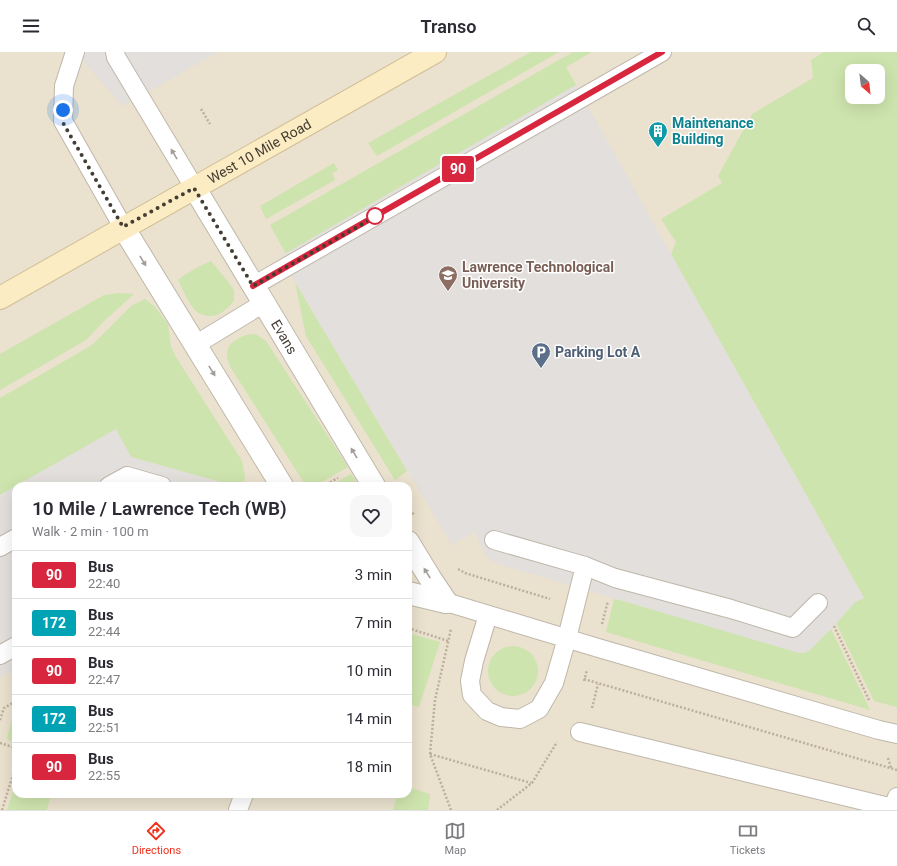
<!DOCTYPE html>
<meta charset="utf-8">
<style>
:root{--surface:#fff;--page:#f7f7f7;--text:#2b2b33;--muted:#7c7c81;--line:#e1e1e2;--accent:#f1321c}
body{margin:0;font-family:Roboto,sans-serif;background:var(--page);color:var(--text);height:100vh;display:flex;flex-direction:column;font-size:15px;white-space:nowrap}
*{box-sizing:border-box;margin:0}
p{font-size:13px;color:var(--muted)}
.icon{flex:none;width:22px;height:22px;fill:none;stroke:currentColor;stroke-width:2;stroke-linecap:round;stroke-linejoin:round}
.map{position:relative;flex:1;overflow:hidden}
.details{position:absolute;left:12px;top:430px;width:400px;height:316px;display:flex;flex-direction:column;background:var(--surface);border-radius:12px;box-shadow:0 4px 16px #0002}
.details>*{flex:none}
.badge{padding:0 8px;border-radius:3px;font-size:14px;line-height:26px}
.needle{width:26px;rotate:152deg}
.fabs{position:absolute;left:845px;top:12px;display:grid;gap:8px}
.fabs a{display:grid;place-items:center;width:40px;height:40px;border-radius:8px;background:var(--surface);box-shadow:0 4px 16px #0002;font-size:20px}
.you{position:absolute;width:20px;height:20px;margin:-10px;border:3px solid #fff;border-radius:50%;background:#1a73e8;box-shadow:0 0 0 6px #1a73e833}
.map>.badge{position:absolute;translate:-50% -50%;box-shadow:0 0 0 2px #fff}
.round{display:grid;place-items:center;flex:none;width:42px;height:42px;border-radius:12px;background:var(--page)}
.summary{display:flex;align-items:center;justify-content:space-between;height:68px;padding:0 20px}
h1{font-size:19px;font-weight:600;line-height:30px}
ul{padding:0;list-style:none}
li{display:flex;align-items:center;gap:12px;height:48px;padding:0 20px;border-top:1px solid var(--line)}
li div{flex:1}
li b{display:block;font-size:15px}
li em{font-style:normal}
li .badge{min-width:44px;font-weight:700;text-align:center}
header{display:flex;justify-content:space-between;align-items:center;height:52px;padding:0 20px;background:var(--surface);font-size:18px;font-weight:600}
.tabs{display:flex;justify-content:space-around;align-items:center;height:56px;border-top:1px solid var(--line);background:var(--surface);font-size:11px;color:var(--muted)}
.tabs a{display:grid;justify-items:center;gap:2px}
.tabs .active{color:var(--accent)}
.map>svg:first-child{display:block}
</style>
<header><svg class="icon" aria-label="menu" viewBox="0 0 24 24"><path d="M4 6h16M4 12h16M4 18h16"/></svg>Transo<svg class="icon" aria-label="search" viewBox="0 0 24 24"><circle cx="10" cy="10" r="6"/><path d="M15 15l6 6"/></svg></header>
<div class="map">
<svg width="897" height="758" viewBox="0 0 897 758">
<rect width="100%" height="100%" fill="#f1ede4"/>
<!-- education -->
<path fill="#eae1ce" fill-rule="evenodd" d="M0 0H897V758H0ZM852 19H878V45H852ZM16 434H408V742H16Z"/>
<!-- green -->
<g fill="#cee4ae" fill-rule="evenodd">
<polygon points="531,0 559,0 377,104 368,91"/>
<polygon points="573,0 592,0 566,15 576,33 286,202 270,173"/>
<path d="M824 0H897V655L874 649 836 571 855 550 864 546 671 202 676 190 661 167 722 131 718 124 752 62 813 26 811 8ZM852 19H878V45H852Z"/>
<polygon points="334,111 338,118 332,121 335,128 266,167 260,154"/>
<path d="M211 209 230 232 234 239V249C227 257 220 265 208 264 204 263 199 262 196 259 190 254 182 236 178 228 188 220 199 214 211 209Z"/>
<polygon points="295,230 407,419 395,428 306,284"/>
<polygon points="120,241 134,242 104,269 86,288 0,338 0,302 104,243"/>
<polygon points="145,247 155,255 168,272 171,295 176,305 242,409 245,424 244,431 240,434 234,434 131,405 92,391 0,443 0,346 87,296 93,292 131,254"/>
<path d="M250 282 257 283 266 289 348 415 315 434H306L231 316C229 312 226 306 227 301 228 290 241 284 250 282Z"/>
<polygon points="351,422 359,434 330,434"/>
<polygon points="614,547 820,587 831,577 870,658 606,580"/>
<polygon points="408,581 440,590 419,655 408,652"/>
<circle cx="513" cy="619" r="25"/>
<polygon points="16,657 16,691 8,688 7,685 14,658"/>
<polygon points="16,730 16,742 51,742 47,758 7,758"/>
<polygon points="408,735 430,742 428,758 393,758 398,742 408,742"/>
</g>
<!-- parking -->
<g fill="#e2dfdc">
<polygon points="75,0 218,0 123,54"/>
<polygon points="576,33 864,546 855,550 834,574 810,598 805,601 799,601 498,512 491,508 485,503 475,480 452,493 295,230 281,204"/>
<polygon points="116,377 131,405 234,434 16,434 16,632 9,619 1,624 0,628 0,443"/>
</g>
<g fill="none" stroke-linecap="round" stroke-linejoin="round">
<!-- lane casing -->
<g stroke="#bfb7aa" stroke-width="20">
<g id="lane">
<polyline points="75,0 64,34 63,69 123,175"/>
<polyline points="115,0 116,5 194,135"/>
<polyline points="253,234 662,0"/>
<polyline points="195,293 264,251"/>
<polyline points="109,434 127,424 162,434"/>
<polyline points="494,488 585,514 615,526 731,557 793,576 818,551"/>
<polyline points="0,495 16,486"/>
<polyline points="446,550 595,595 879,678 897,682"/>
<polyline points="488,563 474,609 470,629 472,643 487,659 501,665 520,667 539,657 554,631 567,586 585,514"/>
<polyline points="0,603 16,594"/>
<polyline points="580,680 893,756 897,745"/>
<polyline points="238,758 244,742"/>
</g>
</g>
<!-- street casing -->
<g stroke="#bfb7aa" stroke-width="24">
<g id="street">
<path id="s1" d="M194 135 374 434"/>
<polyline points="123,175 282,434"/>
<polyline points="408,490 430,526 446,550"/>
<polyline points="408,541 446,550"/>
</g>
</g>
<!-- secondary casing -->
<g stroke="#d0be96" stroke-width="24">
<g id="secondary">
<path id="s2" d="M0 246 435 0"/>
</g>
</g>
<!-- path -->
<g stroke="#bdaf99" stroke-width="2.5" stroke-dasharray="2 2" stroke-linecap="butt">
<polyline points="201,57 210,72"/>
<polyline points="323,434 338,426"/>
<polyline points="408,454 414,463"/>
<polyline points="458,517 465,521 550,547"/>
<polyline points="602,572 608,549"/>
<polyline points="834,574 869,648"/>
<polyline points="408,576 448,589"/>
<polyline points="584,627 897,718"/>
<polyline points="584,629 587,618"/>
<polyline points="592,656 598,632"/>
<polyline points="0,668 4,656 16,649"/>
<polyline points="0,691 16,696"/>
<polyline points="430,702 531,731"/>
<polyline points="888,706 891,716"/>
<polyline points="2,758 16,713"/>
<polyline points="451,758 430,702 435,648 451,577"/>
<polyline points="497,758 532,731 557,690"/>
</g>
<!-- lane -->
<use href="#lane" stroke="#fff" stroke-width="18"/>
<!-- street -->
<use href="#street" stroke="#fff" stroke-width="22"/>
<!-- secondary -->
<use href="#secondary" stroke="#fcecc3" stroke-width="22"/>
</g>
<!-- one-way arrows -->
<defs><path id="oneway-solid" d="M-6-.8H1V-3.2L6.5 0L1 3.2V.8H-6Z"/></defs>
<g fill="#a19e9a">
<use href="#oneway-solid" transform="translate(174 102) rotate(-121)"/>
<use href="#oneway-solid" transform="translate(143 209) rotate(59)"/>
<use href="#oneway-solid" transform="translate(212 319) rotate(58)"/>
<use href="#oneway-solid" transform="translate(354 401) rotate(-121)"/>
<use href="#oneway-solid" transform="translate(427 521) rotate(-122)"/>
</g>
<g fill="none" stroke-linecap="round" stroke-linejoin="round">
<!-- line casing -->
<g stroke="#fff" stroke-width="9">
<polyline id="line" points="253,234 662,0"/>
</g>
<!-- line -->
<use href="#line" stroke="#d7263d" stroke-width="6"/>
<!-- walk -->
<polyline stroke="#433d34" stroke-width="4" stroke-dasharray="0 7.2" points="63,58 62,69 123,175 194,136 253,234 380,162 375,164"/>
</g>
<!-- icons -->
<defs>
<g id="building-pin" transform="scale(1)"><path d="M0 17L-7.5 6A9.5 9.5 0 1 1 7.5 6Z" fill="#0f9aa8" stroke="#fff"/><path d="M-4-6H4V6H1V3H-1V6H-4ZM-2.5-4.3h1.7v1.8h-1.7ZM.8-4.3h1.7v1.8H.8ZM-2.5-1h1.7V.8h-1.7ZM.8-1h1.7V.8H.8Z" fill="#fff"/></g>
<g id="university-pin" transform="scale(1)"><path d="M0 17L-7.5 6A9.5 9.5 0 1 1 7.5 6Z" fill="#8d6e63" stroke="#fff"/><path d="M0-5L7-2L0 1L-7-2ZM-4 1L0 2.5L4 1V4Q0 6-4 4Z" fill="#fff"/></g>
<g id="parking-pin" transform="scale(1)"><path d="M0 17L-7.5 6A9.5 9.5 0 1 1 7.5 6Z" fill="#5c6f8a" stroke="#fff"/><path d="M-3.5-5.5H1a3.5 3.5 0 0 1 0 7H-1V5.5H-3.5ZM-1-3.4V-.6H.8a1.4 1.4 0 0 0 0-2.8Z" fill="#fff"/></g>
</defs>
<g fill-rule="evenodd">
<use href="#building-pin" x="658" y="79"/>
<use href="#university-pin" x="448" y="223"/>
<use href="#parking-pin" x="541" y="300"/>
</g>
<!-- markers -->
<circle fill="#fff" stroke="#d7263d" stroke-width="2" cx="375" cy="164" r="8"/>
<g text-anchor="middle" stroke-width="3" stroke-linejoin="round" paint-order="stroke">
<!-- culture labels -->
<g font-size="14" font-weight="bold" fill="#0d838f" stroke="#fff" text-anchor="start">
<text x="672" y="76">Maintenance<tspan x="672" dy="16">Building</tspan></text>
</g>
<!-- street labels -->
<g font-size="14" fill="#433d34" stroke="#fff">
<text dy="5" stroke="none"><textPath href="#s2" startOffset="298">West 10 Mile Road</textPath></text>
<text dy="5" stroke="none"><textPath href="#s1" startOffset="175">Evans</textPath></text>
</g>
<!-- education labels -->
<g font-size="14" font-weight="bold" fill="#785e54" stroke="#fff" text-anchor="start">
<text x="462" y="220">Lawrence Technological<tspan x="462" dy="16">University</tspan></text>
</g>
<!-- service labels -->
<g font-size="14" font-weight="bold" fill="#4e5e75" stroke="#fff" text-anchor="start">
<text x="555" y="305">Parking Lot A</text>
</g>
</g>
</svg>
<div class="fabs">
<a><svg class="needle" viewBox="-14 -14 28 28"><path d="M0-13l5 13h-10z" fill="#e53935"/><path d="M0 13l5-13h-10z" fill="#7c7c81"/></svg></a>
</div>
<div class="you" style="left:63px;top:58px"></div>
<b class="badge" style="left:458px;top:117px;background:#d7263d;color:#fff">90</b>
<section class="details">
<div class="summary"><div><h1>10 Mile / Lawrence Tech (WB)</h1><p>Walk · 2 min · 100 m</p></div><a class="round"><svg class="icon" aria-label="heart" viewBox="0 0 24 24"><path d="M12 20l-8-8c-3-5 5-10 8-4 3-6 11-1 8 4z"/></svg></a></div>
<ul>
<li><span class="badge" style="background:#d7263d;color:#fff">90</span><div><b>Bus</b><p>22:40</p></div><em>3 min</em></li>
<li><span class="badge" style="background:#00a3b4;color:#fff">172</span><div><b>Bus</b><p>22:44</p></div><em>7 min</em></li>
<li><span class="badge" style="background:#d7263d;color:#fff">90</span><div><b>Bus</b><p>22:47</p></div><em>10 min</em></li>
<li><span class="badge" style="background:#00a3b4;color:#fff">172</span><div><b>Bus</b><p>22:51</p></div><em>14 min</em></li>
<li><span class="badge" style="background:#d7263d;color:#fff">90</span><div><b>Bus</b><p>22:55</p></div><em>18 min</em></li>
</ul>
</section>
</div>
<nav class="tabs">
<a class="active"><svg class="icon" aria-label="directions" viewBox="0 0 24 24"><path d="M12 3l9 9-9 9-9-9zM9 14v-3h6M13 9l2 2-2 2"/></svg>Directions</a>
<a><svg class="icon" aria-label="map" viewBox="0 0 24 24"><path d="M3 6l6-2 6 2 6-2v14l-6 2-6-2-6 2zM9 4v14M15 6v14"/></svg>Map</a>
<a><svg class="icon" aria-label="tickets" viewBox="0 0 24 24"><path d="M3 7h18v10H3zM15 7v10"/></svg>Tickets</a>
</nav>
